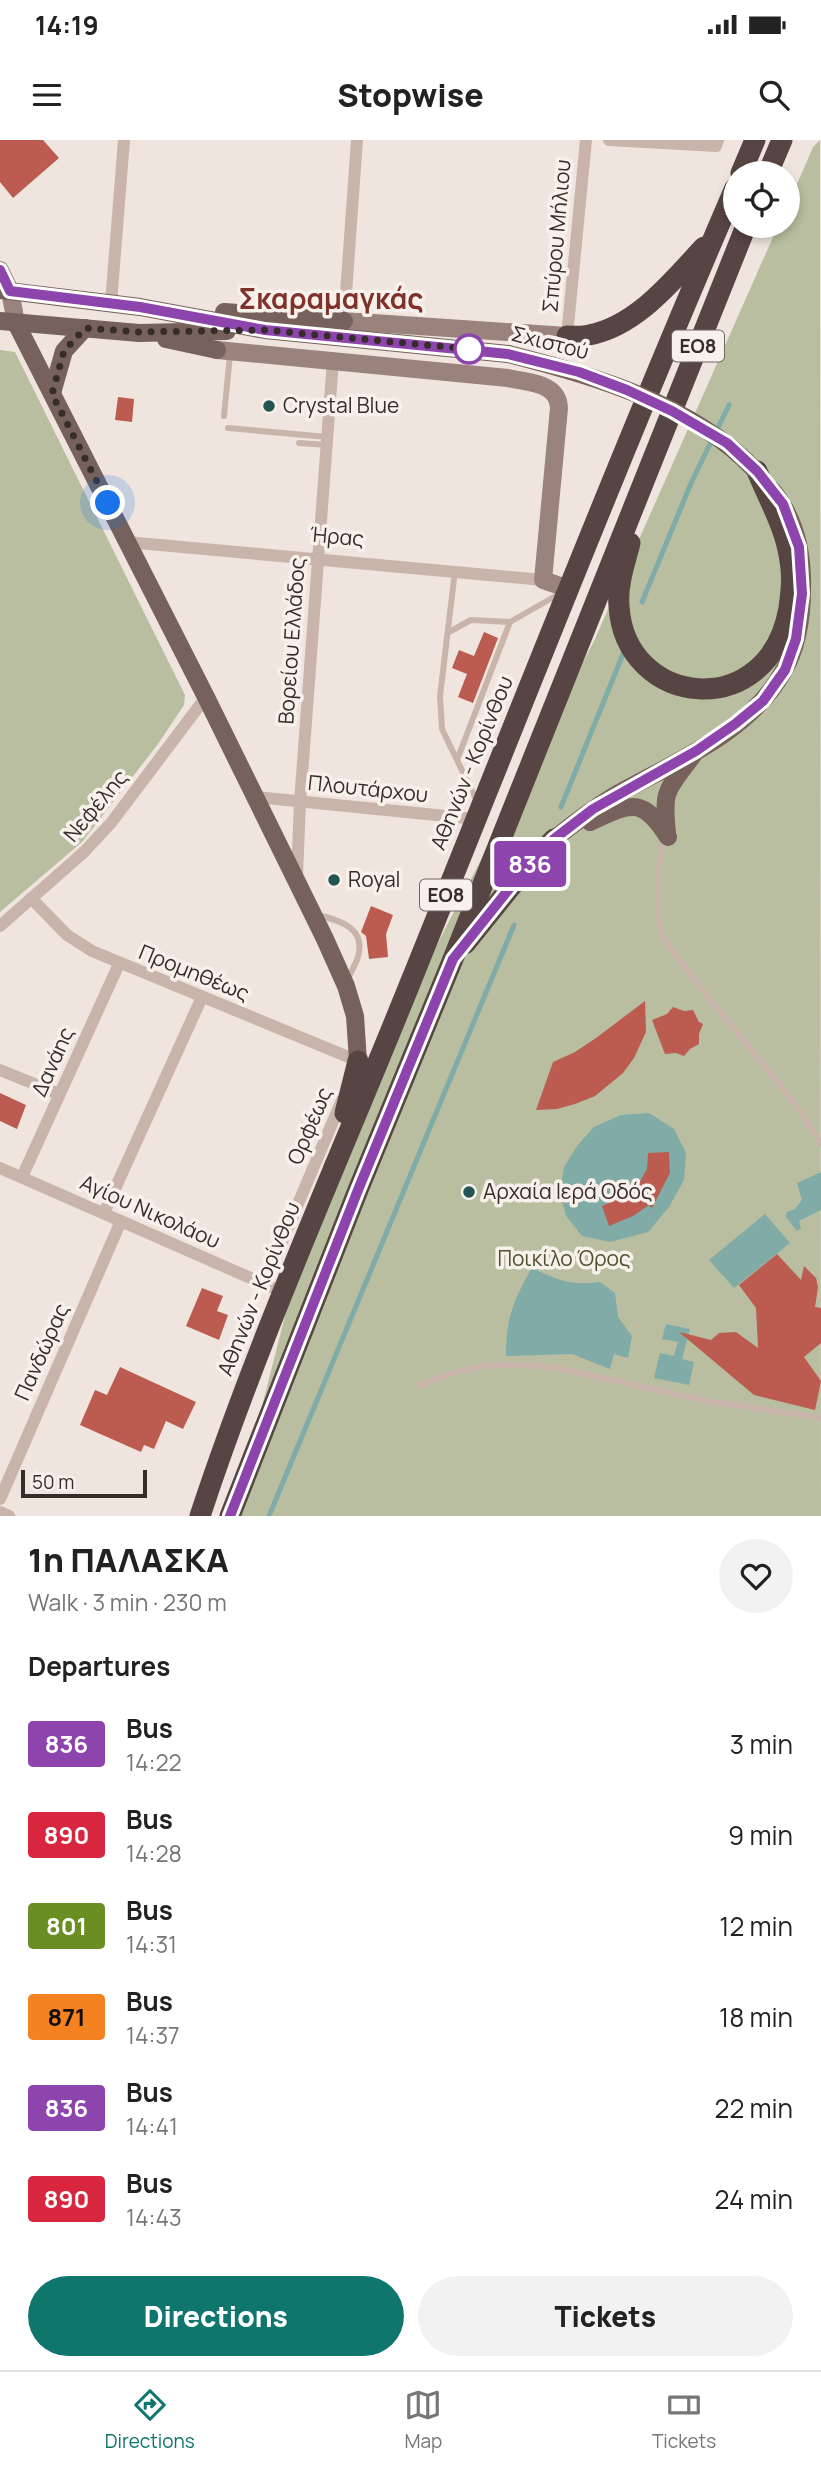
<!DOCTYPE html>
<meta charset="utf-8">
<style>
:root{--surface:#fff;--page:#f2f2f2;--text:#222;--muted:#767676;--line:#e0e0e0;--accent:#0f766e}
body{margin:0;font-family:Manrope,sans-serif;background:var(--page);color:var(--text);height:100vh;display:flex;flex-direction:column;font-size:26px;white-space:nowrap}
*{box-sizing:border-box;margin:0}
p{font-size:23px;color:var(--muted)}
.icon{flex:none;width:38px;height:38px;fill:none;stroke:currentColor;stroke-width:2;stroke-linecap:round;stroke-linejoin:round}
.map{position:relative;height:1376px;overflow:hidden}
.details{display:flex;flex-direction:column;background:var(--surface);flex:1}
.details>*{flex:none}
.badge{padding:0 14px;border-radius:5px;font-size:24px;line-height:46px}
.fabs{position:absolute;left:723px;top:21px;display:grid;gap:14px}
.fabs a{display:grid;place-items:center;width:77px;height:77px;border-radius:50%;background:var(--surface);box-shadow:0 4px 10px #0003;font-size:35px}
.scale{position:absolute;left:21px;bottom:18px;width:126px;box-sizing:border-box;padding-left:7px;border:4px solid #362c2a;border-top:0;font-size:19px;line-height:24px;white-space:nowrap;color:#362c2a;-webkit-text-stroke:5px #f8f0ea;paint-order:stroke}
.you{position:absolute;width:35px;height:35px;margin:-18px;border:5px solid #fff;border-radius:50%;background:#1a73e8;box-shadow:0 0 0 10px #1a73e833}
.map>.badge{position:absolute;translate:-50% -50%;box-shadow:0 0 0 4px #fff}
h2{padding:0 28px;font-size:26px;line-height:63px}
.round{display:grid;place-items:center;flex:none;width:74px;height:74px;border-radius:37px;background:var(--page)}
.headline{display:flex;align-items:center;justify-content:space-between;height:119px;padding:0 28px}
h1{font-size:33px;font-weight:800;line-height:52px}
.primary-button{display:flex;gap:14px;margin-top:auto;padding:14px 28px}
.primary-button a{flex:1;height:80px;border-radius:42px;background:var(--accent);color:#fff;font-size:28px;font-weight:800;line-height:80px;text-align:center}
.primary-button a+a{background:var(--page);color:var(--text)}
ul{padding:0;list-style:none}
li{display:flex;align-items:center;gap:21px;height:91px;padding:0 28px}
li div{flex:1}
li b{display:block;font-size:26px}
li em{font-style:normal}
li .badge{min-width:77px;font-weight:700;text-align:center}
.status{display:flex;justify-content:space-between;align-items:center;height:49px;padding:0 35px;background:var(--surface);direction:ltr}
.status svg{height:19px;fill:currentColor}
header{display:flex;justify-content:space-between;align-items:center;height:91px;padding:0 28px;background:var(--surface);font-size:32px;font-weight:800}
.menu{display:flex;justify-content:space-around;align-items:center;height:98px;border-top:2px solid var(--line);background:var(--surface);font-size:19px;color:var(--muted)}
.menu a{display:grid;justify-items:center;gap:4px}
.menu .current{color:var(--accent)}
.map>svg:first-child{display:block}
</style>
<div class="status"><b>14:19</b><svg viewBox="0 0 49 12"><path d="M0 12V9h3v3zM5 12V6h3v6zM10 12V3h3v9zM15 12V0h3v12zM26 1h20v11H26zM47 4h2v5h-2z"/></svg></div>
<header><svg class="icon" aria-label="menu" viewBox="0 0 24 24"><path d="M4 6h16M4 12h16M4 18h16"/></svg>Stopwise<svg class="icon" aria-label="search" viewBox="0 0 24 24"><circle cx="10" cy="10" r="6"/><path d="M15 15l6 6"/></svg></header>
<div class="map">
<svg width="821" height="1376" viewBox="0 0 821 1376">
<rect width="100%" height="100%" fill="#f0e5de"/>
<!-- green -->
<g fill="#b8be9f">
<polygon points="820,0 821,1376 234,1376 324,1023 594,501 778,86 788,86 788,65 813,7"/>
<polygon points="0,210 15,212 185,555 184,565 158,604 82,702 0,772"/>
</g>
<!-- water -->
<g fill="#80aba7">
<polygon points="649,973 674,989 686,1013 684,1040 669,1067 648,1092 610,1102 582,1096 566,1076 560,1052 564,1027 577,1006 594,987 621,975"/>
<polygon points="821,1032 821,1070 799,1081 801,1088 797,1091 786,1077 787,1072 795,1069 802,1060 797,1043"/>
<polygon points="765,1074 790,1103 734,1148 709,1120"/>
<path d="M532 1128C557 1140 571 1146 600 1142L615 1153 618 1177 632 1196 628 1218 614 1214 610 1229 572 1214 506 1216C506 1179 513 1160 532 1128Z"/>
<polygon points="666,1184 690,1189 682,1219 694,1222 689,1245 654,1238 660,1213 674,1216 678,1202 662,1199"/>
</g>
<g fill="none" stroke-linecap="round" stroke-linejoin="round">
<!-- stream -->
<g stroke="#80aba7" stroke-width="5">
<polyline points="642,462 692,341 729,265"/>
<polyline points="561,667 623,514"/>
<polyline points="269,1376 514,785"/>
</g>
</g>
<!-- building -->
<g fill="#bc5c51">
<polygon points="0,0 43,0 59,18 13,58 0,42"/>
<polygon points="118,257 134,259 132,282 115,280"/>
<polygon points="484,492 498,498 473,563 458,557 467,534 452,528 459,510 474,516"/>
<polygon points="371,766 393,775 386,794 388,817 369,819 366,796 361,792"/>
<polygon points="645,861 646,892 634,918 623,933 595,956 575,964 557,969 536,970 553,922 575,912 596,898"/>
<polygon points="673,867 684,871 693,870 699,882 703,884 699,894 699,904 690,909 684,916 676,913 665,914 652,880 667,874"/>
<polygon points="0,953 26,965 17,989 0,981"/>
<polygon points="669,1012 670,1033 652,1068 649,1065 633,1076 609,1086 602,1066 630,1053 638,1045 647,1029 648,1013"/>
<polygon points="777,1114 801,1140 804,1126 816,1138 818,1147 815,1167 821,1168 821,1203 804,1217 821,1241 815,1270 754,1255 679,1192 711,1200 719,1193 736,1192 758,1208 756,1168 739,1145"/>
<polygon points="202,1148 223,1156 217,1171 228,1175 219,1200 186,1186"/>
<polygon points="120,1227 196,1262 183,1289 166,1281 154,1309 144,1305 141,1312 80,1285 95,1250 107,1255"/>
</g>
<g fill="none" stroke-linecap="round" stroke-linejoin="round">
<!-- lane -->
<g stroke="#c8b4ab" stroke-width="6">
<polyline points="224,276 230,215"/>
<polyline points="228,288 327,297"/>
<polyline points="299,303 327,305"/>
<polyline points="455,431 440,556 442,589 457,620"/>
<polyline points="449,492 471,480 510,482 559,454"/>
<polyline points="477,661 457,620 510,482"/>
<path d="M667 698C656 715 655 777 663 796 710 869 777 930 821 1004"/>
<path d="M318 775C341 781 368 788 357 820 354 827 350 834 347 841"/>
<path d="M420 1245C471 1223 503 1222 557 1228L707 1261 821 1278"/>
</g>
<!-- street -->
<g stroke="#c8b4ab" stroke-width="12">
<polyline points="609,0 716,6 718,0"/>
<polyline points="111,163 124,0"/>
<polyline points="344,181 357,0"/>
<polyline points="567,196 586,0"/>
<polyline points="127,402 543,440"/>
<polyline points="256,657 476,679"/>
<polyline points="297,736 300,662 333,220"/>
<polyline points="31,758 67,795 92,811 358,921 357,924"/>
<polyline points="0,786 84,712 111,683 206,557"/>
<polyline points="0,930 59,954"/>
<polyline points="0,1028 271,1147"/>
<polyline points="22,1037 119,824"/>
<polyline points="104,1073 202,857"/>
<polyline points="264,1144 342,960"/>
<polyline points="0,1359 121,1081"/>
<polyline points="0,1372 9,1376"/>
</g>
<!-- secondary -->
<g stroke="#9b837d" stroke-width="18">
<polyline points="0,130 10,151 16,183"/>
<polyline points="344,181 567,196"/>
<path d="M217 210 508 238C528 243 558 242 559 268L543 440 569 449"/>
</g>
<!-- primary -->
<g stroke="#77615c" stroke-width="18">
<polyline points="0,150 140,167 265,190 508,214"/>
<polyline points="224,172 344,181"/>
<polyline points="0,181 139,193 227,191"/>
<polyline points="16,183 206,557 325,799 346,846 355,876 358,921"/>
<polyline points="166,199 217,210"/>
<polyline points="52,253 64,211 85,188"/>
<path d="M590 682C631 663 642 656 668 697"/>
<path d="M667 693C662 647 668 650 693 615"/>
<path d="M554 699C573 684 593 669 614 656 674 622 748 594 783 532 797 508 802 477 802 449 803 413 795 378 772 350"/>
</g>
<!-- highway -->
<g stroke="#564542" stroke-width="21">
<polyline points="741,33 755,0"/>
<polyline points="768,33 782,0"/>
<path d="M567 196C574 196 582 197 589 195 637 186 673 140 704 107"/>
<path d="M630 403C625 423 617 445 619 466 625 568 769 584 789 468 791 452 793 437 790 421 786 389 769 360 757 331"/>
<polyline points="465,804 527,727 554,699"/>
<polyline points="345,973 358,921"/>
<path d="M200 1376C260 1194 340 1018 411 841 518 576 622 310 735 48"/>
<polyline points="230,1376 358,1050 453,819 746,86"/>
</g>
<!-- primary-bridge -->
<path stroke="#77615c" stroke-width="18" d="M508 214C592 235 692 264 754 329"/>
</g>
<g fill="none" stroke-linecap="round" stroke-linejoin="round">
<!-- line casing -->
<g stroke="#fff" stroke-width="16">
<polyline id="line" points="0,130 10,151 140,167 265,190 508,214 579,232 627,250 672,271 727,303 757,331 783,364 799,407 802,454 796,499 785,530 763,561 735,584 696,611 593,669 554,699 517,739 453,819 358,1050 230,1376"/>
</g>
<!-- line -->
<use href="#line" stroke="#8e44ad" stroke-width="10"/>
<!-- walk -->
<polyline stroke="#362c2a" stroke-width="7" stroke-dasharray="0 12.6" points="108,363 52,254 64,211 85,188 139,192 265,190 469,209"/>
</g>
<!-- markers -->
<circle fill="#fff" stroke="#8e44ad" stroke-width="3.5" cx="469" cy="209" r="14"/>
<g fill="#235451" stroke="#f8f0ea" stroke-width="2.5">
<circle cx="269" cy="266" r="7"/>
<circle cx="334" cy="740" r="7"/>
<circle cx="469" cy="1052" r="7"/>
</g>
<g text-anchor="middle" stroke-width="7" stroke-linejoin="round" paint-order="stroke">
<!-- shield labels -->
<g fill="#f8f0ea" stroke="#706764" stroke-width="2">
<rect x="672" y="190.5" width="52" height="31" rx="5"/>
<rect x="420" y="739.5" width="52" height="31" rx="5"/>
</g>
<g font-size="19" font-weight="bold" fill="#362c2a">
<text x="698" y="213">ΕΟ8</text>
<text x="446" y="762">ΕΟ8</text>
</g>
<!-- street labels -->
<g font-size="21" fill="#362c2a" stroke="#f8f0ea">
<text transform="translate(557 96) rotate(-85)" y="7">Σπύρου Μήλιου</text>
<text transform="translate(550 203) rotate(14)" y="7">Σχιστού</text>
<text transform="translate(337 397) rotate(5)" y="7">Ήρας</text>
<text transform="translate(292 501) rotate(-86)" y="7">Βορείου Ελλάδος</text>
<text transform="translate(472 623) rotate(-68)" y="7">Αθηνών - Κορίνθου</text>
<text transform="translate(368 649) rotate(6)" y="7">Πλουτάρχου</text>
<text transform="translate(96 666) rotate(-50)" y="7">Νεφέλης</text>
<text transform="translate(194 833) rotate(22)" y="7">Προμηθέως</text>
<text transform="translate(53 922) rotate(-66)" y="7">Δανάης</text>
<text transform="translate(310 986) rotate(-67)" y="7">Ορφέως</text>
<text transform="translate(150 1072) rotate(24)" y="7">Αγίου Νικολάου</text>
<text transform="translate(259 1149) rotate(-68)" y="7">Αθηνών - Κορίνθου</text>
<text transform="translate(42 1212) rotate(-66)" y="7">Πανδώρας</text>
</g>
<!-- poi labels -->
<g font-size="21" fill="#362c2a" stroke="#f8f0ea" text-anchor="start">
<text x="283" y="273">Crystal Blue</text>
<text x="348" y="747">Royal</text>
<text x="483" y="1059">Αρχαία Ιερά Οδός</text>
</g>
<!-- park labels -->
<g font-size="21" fill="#4a522f" stroke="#f8f0ea">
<text x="564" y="1126">Ποικίλο Όρος</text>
</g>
<!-- district labels -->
<g font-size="28" font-weight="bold" fill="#7e322a" stroke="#f8f0ea">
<text x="331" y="169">Σκαραμαγκάς</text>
</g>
</g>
</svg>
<div class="fabs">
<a><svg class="icon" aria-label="locate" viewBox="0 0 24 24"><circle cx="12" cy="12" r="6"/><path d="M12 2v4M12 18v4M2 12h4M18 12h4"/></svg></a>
</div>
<div class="scale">50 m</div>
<div class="you" style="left:108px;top:363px"></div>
<b class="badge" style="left:530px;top:724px;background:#8e44ad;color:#fff">836</b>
</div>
<section class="details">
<div class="headline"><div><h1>1η ΠΑΛΑΣΚΑ</h1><p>Walk · 3 min · 230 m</p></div><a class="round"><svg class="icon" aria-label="heart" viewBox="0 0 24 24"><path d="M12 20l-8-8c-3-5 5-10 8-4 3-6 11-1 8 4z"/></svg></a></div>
<h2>Departures</h2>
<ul>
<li><span class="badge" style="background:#8e44ad;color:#fff">836</span><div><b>Bus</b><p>14:22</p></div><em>3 min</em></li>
<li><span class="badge" style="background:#d7263d;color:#fff">890</span><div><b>Bus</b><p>14:28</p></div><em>9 min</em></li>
<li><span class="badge" style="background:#6b8e23;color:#fff">801</span><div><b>Bus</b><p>14:31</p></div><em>12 min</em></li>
<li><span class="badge" style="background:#f58220;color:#111">871</span><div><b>Bus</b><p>14:37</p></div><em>18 min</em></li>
<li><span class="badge" style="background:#8e44ad;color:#fff">836</span><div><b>Bus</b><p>14:41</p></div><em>22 min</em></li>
<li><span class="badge" style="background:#d7263d;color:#fff">890</span><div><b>Bus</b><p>14:43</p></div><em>24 min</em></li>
</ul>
<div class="primary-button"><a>Directions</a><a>Tickets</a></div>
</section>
<nav class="menu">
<a class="current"><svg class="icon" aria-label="directions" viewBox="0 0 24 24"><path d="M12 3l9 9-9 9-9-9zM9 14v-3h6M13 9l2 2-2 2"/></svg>Directions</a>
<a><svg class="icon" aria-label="map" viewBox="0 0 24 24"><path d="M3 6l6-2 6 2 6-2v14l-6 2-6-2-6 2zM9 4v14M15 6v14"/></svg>Map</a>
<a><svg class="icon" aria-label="tickets" viewBox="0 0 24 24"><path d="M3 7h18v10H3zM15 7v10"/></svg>Tickets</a>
</nav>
